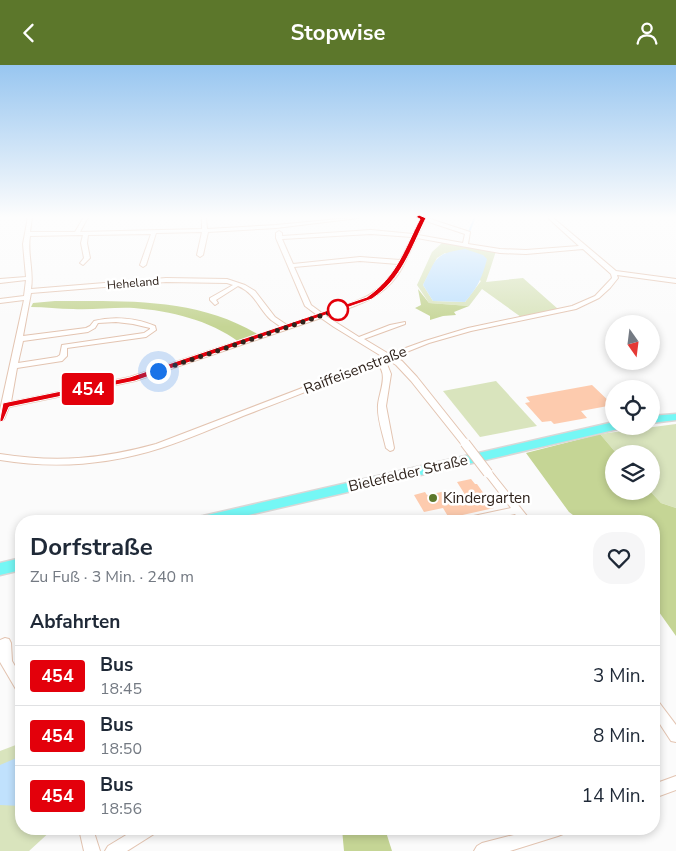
<!DOCTYPE html>
<html lang="de">
<meta charset="utf-8">
<style>
:root{--surface:#fff;--page:#f6f6f7;--text:#1f2937;--muted:#747a83;--line:#e0e1e3;--accent:#5c772b}
body{margin:0;font-family:"Nunito Sans",sans-serif;background:var(--page);color:var(--text);height:100vh;display:flex;flex-direction:column;font-size:19px;white-space:nowrap}
*{box-sizing:border-box;margin:0}
p{font-size:16px;color:var(--muted)}
.icon{flex:none;width:28px;height:28px;fill:none;stroke:currentColor;stroke-width:2;stroke-linecap:round;stroke-linejoin:round}
.map{position:relative;flex:1;overflow:hidden}
.side{position:absolute;left:15px;top:450px;width:645px;height:320px;display:flex;flex-direction:column;background:var(--surface);border-radius:20px;box-shadow:0 2px 8px #0003}
.side>*{flex:none}
.badge{padding:0 10px;border-radius:4px;font-size:18px;line-height:32px}
.needle{width:32px;rotate:166deg}
.fabs{position:absolute;left:605px;top:250px;display:grid;gap:10px}
.fabs a{display:grid;place-items:center;width:55px;height:55px;border-radius:50%;background:var(--surface);box-shadow:0 2px 8px #0003;font-size:25px}
.you{position:absolute;width:25px;height:25px;margin:-12px;border:4px solid #fff;border-radius:50%;background:#1a73e8;box-shadow:0 0 0 8px #1a73e833}
.map>.badge{position:absolute;translate:-50% -50%;box-shadow:0 0 0 2px #fff}
h2{padding:0 15px;font-size:19px;line-height:45px}
.round{display:grid;place-items:center;flex:none;width:52px;height:52px;border-radius:20px;background:var(--page)}
.head{display:flex;align-items:center;justify-content:space-between;height:85px;padding:0 15px}
h1{font-size:24px;font-weight:700;line-height:38px}
ul{padding:0;list-style:none}
li{display:flex;align-items:center;gap:15px;height:60px;padding:0 15px;border-top:1px solid var(--line)}
li div{flex:1}
li b{display:block;font-size:19px}
li em{font-style:normal}
li .badge{min-width:55px;font-weight:700;text-align:center}
header{display:flex;justify-content:space-between;align-items:center;height:65px;padding:0 15px;background:var(--accent);color:#fff;font-size:22px;font-weight:700}
.map>svg:first-child{display:block}
</style>
<header><svg class="icon" aria-label="back" viewBox="0 0 24 24"><path d="M15 5l-7 7 7 7"/></svg>Stopwise<svg class="icon" aria-label="person" viewBox="0 0 24 24"><circle cx="12" cy="8" r="4"/><path d="M4 21q1-7 8-7t8 7"/></svg></header>
<div class="map">
<svg width="676" height="786" viewBox="0 0 676 786">
<rect width="100%" height="100%" fill="#fbfbfb"/>
<!-- green -->
<g fill="#d9e4bd" fill-rule="evenodd">
<path d="M443 177 496 186 486 217 523 213 558 244 521 252 482 224 469 241 429 238 417 220 432 187ZM445 188 481 216 465 237 433 236 423 220 437 193Z"/>
<polygon points="496,316 537,361 480,372 443,326"/>
<polygon points="676,359 676,443 661,438 650,426 651,389 617,389 600,369"/>
<polygon points="21,678 21,764 53,764 29,786 0,786 0,686"/>
</g>
<!-- forest -->
<g fill="#c5d595">
<polygon points="418,224 429,238 469,241 454,247 456,250 443,251 430,255 430,251 415,243 421,240"/>
<path d="M55 236C124 236 198 232 259 270L239 277C209 255 171 246 134 243 114 242 93 245 73 244 59 244 45 242 31 242L33 238Z"/>
<polygon points="600,369 617,389 614,389 614,426 650,426 661,438 676,443 676,571 654,540 654,456 581,456 569,447 526,388"/>
<polygon points="342,764 385,764 392,786 344,786"/>
</g>
<!-- water -->
<g fill="#c0e1fd">
<path d="M465 184 483 190 487 194C482 213 478 222 465 237L433 236 423 220C437 193 433 189 465 184Z"/>
<polygon points="21,691 21,741 0,740 0,700"/>
</g>
<g fill="none" stroke-linecap="round" stroke-linejoin="round">
<!-- stream -->
<polyline stroke="#c0e1fd" stroke-width="2" points="469,167 475,152"/>
</g>
<!-- building -->
<g fill="#fdcbae">
<polygon points="592,320 613,340 581,346 587,353 554,359 551,356 542,357 525,338 530,337 526,332"/>
<polygon points="471,414 475,419 477,419 494,443 449,453 443,443 424,447 414,430 425,427 427,430 446,426 455,439 469,436 457,417"/>
</g>
<g fill="none" stroke-linecap="round" stroke-linejoin="round">
<!-- minor casing -->
<g stroke="#e3c4b1" stroke-width="2">
<g id="minor">
<path d="M28 152H32L30 167H75L84 152H88L80 167 202 164V152H206L207 164 276 160 360 152 358 153 276 163 208 167 203 190 200 192 197 190 202 167 156 168 146 200 143 202 140 200 151 169 88 170 87 178 90 193 83 200 80 198 84 193 81 178 83 170 30 171C27 188 34 206 31 224L166 213 227 214 245 220 255 226 275 252 287 260 317 250 305 241 276 173V168L279 166 282 168V171L371 165 413 169 421 154 417 152H427V153L470 167 468 179 500 184 526 185 579 181 547 152H552L616 206 676 214V218L617 210 618 213 610 223 599 233 576 244 471 266 429 278 394 292 402 296 417 312 468 376 469 378 468 380H462L411 316 396 300 388 295 384 296 387 299 391 309 386 341 394 383 393 385 390 386 386 383C383 369 377 354 378 340 379 327 389 309 377 299 333 316 288 334 243 351 216 362 189 374 161 383 108 400 55 404 0 395V389C57 398 101 394 156 379L383 292 334 262 321 253 135 316 9 342 4 354 0 356V345L24 235 0 238V234L24 231 26 215 0 218V214L26 212 23 179ZM426 156 465 169 463 178 418 170ZM371 169 412 172 400 195 360 192 293 199 282 174ZM417 173 500 188 526 189 583 184 611 209 612 213 595 231 572 241 468 263 425 276 389 289 364 274 405 259V257L390 260 359 272 326 251C352 242 380 235 397 211 405 200 410 185 417 173ZM360 196 398 199C381 232 355 237 322 248L311 240 294 202ZM166 217 227 218 233 220 210 233V235L215 240 218 238 216 235 238 221C255 228 259 244 271 255 274 257 278 260 281 262L130 312 11 337 17 303 62 296 67 291V283L146 272 156 265 155 261C137 253 113 251 94 256L90 261 86 263 23 271 31 228ZM116 257 133 259 150 263V264L144 268 62 280 60 290 57 292 18 298 23 276 88 267 95 263 98 258Z"/>
<polygon points="488,405 491,406 531,456 521,456 515,449 480,456 459,456 461,454 464,453 511,443 484,408"/>
<polygon points="397,453 411,454 413,456 392,456 394,454"/>
<polygon points="5,573 9,574 11,578 12,596 21,611 21,628 17,626 0,597 0,575"/>
<polygon points="654,634 658,636 676,660 676,677 671,676 654,650"/>
<polygon points="676,711 676,725 654,733 654,719"/>
<polygon points="79,764 93,764 100,786 84,786"/>
<polygon points="136,764 156,764 154,769 127,786 105,786 108,781"/>
<polygon points="537,764 565,764 563,769 558,771 510,786 474,786 477,781 482,778"/>
</g>
</g>
<!-- primary casing -->
<g stroke="#dad7d6" stroke-width="3">
<g id="primary">
<polygon points="676,349 676,355 651,358 651,351"/>
<polygon points="614,357 614,361 620,361 618,364 223,456 196,456 198,452 203,451"/>
<polygon points="21,493 21,505 0,510 0,498"/>
</g>
</g>
<!-- minor -->
<use href="#minor" fill="#fff" fill-rule="evenodd"/>
<!-- primary -->
<use href="#primary" fill="#75f7f5" fill-rule="evenodd"/>
<!-- minor-bridge casing -->
<g stroke="#e3c4b1" stroke-width="11" stroke-linecap="butt">
<polyline id="minor-bridge" points="465,378 488,408"/>
</g>
<!-- minor-bridge -->
<use href="#minor-bridge" stroke="#fff" stroke-width="9"/>
</g>
<!-- sky -->
<linearGradient id="sky" x2="0" y2="1"><stop stop-color="#98c6f0"/><stop offset="0.58" stop-color="#fdfdfd"/><stop offset="1" stop-color="#fdfdfd" stop-opacity="0"/></linearGradient>
<rect width="676" height="262" fill="url(#sky)"/>
<!-- line -->
<path fill="#e3000b" stroke="#fff" d="M419 150 426 153C410 186 402 213 372 234L135 316 9 342 3 356 0 357V354L3 338 130 312 367 232C397 211 404 185 420 154L416 152Z"/>
<g fill="none" stroke-linecap="round" stroke-linejoin="round">
<!-- walk -->
<polyline stroke="#2f231c" stroke-width="5" stroke-dasharray="0 9" points="158,306 338,245"/>
</g>
<!-- markers -->
<circle fill="#fff" stroke="#e3000b" stroke-width="2.5" cx="338" cy="245" r="10"/>
<circle fill="#5c772b" stroke="#fff" stroke-width="2" cx="433" cy="433" r="5"/>
<g text-anchor="middle" stroke-width="5" stroke-linejoin="round" paint-order="stroke">
<!-- far-street labels -->
<g font-size="12" fill="#2f231c" stroke="#fff">
<text transform="translate(133 218) rotate(-5)" y="4">Heheland</text>
</g>
<!-- street labels -->
<g font-size="15" fill="#2f231c" stroke="#fff">
<text transform="translate(355 305) rotate(-21)" y="5">Raiffeisenstraße</text>
<text transform="translate(408 408) rotate(-13)" y="5">Bielefelder Straße</text>
</g>
<!-- poi labels -->
<g font-size="15" fill="#2f231c" stroke="#fff" text-anchor="start">
<text x="443" y="438">Kindergarten</text>
</g>
</g>
</svg>
<div class="fabs">
<a><svg class="needle" viewBox="-14 -14 28 28"><path d="M0-13l5 13h-10z" fill="#e53935"/><path d="M0 13l5-13h-10z" fill="#747a83"/></svg></a>
<a><svg class="icon" aria-label="locate" viewBox="0 0 24 24"><circle cx="12" cy="12" r="6"/><path d="M12 2v4M12 18v4M2 12h4M18 12h4"/></svg></a>
<a><svg class="icon" aria-label="layers" viewBox="0 0 24 24"><path d="M12 4l9 5-9 5-9-5zM3 14l9 5 9-5"/></svg></a>
</div>
<div class="you" style="left:158px;top:306px"></div>
<b class="badge" style="left:88px;top:324px;background:#e3000b;color:#fff">454</b>
<section class="side">
<div class="head"><div><h1>Dorfstraße</h1><p>Zu Fuß · 3 Min. · 240 m</p></div><a class="round"><svg class="icon" aria-label="heart" viewBox="0 0 24 24"><path d="M12 20l-8-8c-3-5 5-10 8-4 3-6 11-1 8 4z"/></svg></a></div>
<h2>Abfahrten</h2>
<ul>
<li><span class="badge" style="background:#e3000b;color:#fff">454</span><div><b>Bus</b><p>18:45</p></div><em>3 Min.</em></li>
<li><span class="badge" style="background:#e3000b;color:#fff">454</span><div><b>Bus</b><p>18:50</p></div><em>8 Min.</em></li>
<li><span class="badge" style="background:#e3000b;color:#fff">454</span><div><b>Bus</b><p>18:56</p></div><em>14 Min.</em></li>
</ul>
</section>
</div>
